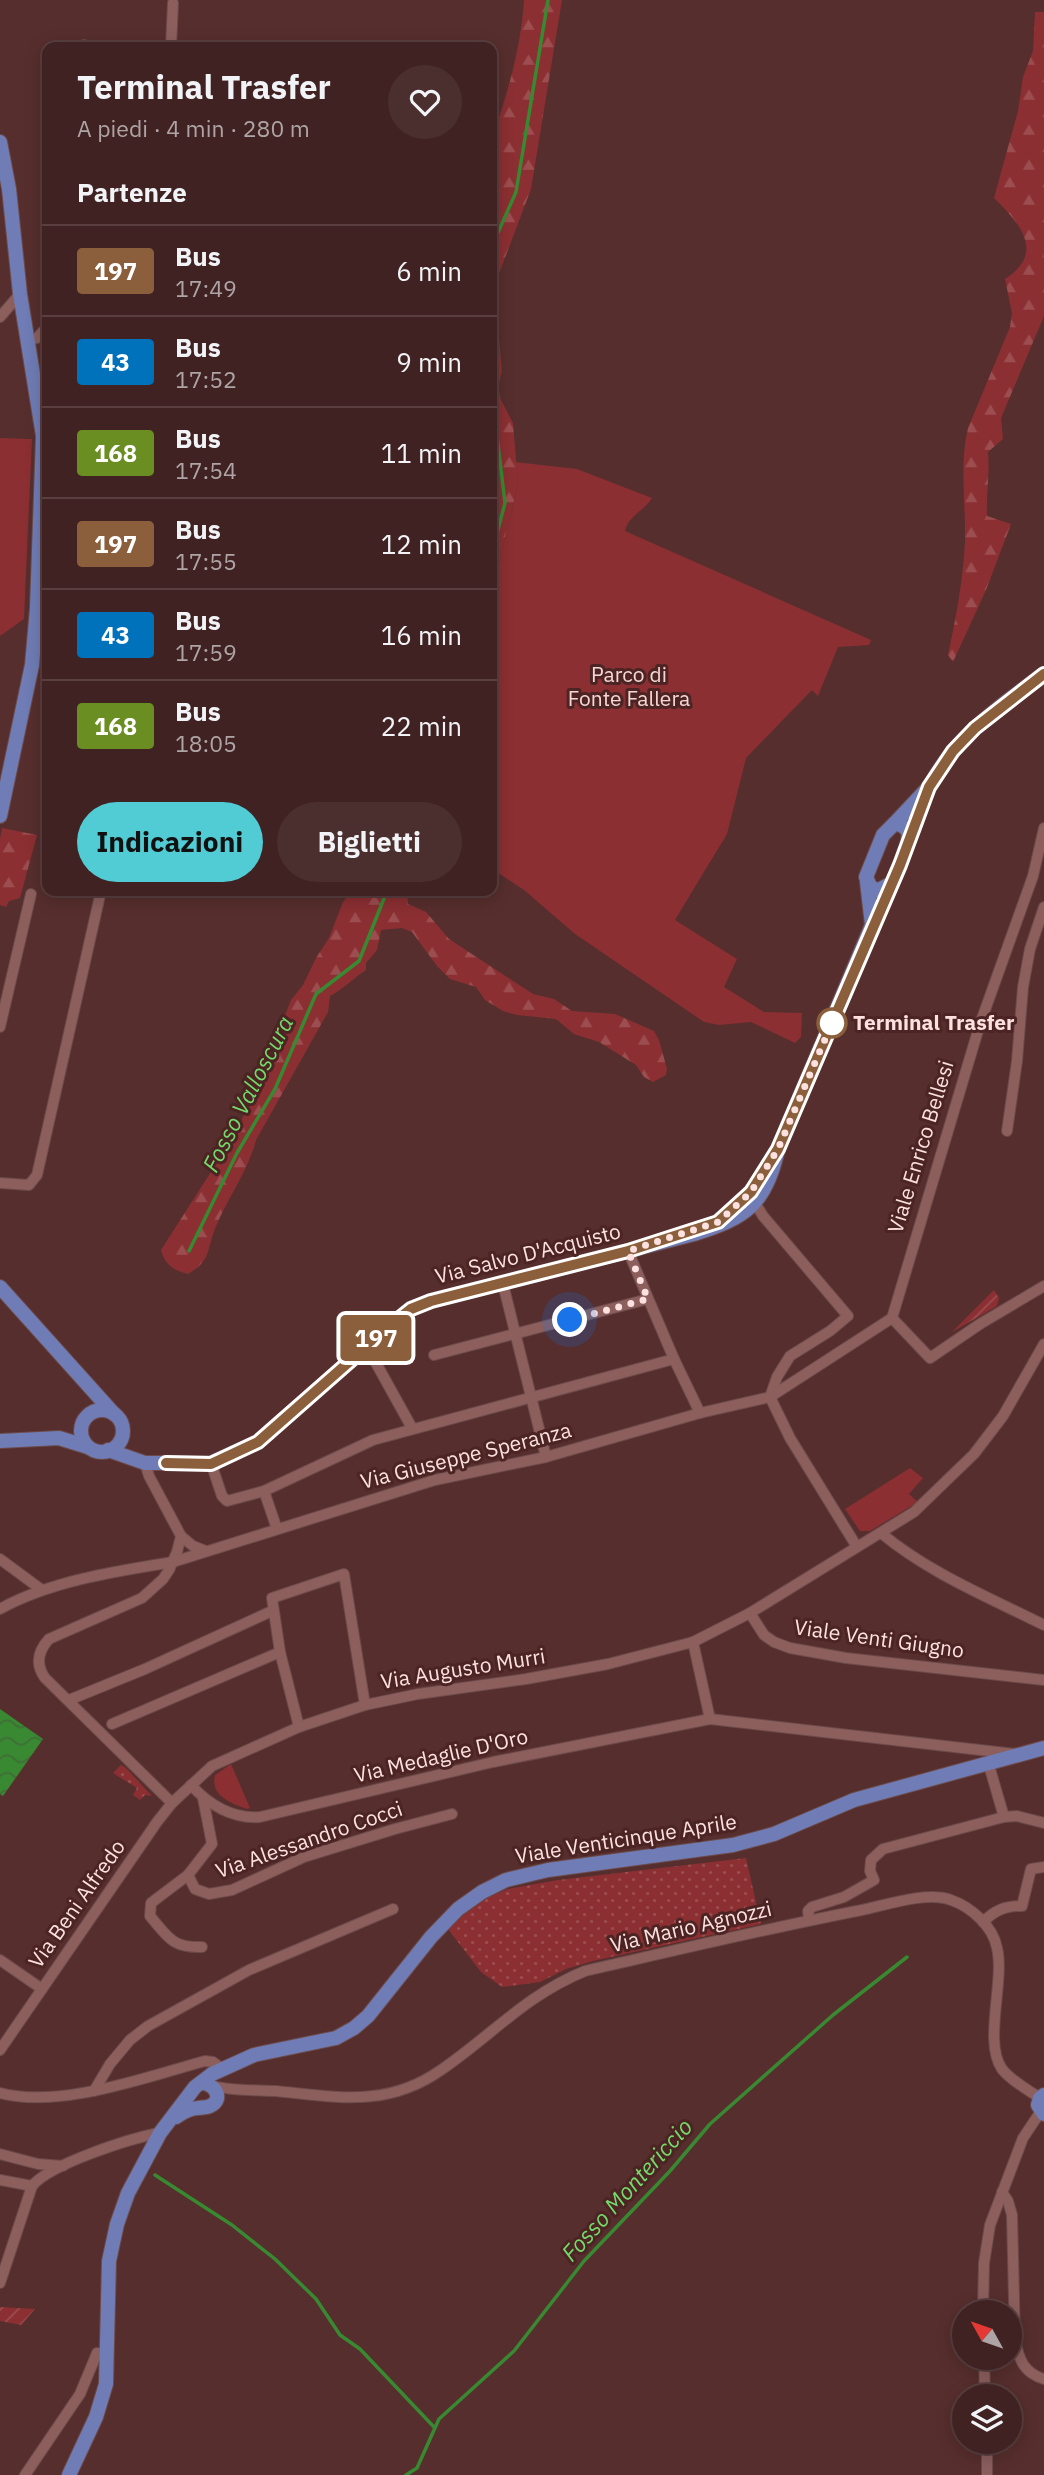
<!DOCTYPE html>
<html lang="it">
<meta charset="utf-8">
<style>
:root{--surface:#402222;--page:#4b2f2f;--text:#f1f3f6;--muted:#aea4a5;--line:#593f40;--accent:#51ccd5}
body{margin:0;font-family:"IBM Plex Sans",sans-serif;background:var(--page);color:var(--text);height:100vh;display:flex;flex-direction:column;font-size:26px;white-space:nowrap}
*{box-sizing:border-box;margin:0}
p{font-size:23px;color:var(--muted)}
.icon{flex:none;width:38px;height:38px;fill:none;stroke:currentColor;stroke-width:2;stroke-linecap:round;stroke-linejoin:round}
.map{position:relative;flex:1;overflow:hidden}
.side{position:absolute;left:42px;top:42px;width:455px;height:854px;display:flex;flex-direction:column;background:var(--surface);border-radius:14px;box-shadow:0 4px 18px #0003,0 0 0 2px var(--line)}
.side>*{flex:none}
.badge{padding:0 14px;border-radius:5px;font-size:24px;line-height:46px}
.needle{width:46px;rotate:310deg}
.buttons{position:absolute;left:952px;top:2300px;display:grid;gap:14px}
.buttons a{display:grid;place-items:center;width:70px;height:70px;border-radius:50%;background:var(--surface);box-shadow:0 4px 18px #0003,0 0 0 2px var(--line);font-size:35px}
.you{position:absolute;width:35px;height:35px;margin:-18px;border:5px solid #fff;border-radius:50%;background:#1a73e8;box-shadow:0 0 0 10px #1a73e833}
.map>.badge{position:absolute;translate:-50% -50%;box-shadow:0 0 0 4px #fff}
h2{padding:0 35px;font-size:26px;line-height:63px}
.round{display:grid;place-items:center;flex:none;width:74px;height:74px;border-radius:37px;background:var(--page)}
.overview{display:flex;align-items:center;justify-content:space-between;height:119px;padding:0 35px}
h1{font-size:33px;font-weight:700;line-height:52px}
.primary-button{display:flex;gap:14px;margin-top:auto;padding:14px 35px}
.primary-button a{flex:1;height:80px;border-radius:42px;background:var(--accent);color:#111;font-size:28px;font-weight:700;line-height:80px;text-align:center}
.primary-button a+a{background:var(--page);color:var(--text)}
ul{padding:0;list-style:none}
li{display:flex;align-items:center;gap:21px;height:91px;padding:0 35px;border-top:2px solid var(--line)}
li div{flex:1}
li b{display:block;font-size:26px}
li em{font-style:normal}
li .badge{min-width:77px;font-weight:700;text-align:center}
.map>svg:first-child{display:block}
</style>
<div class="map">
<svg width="1044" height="2475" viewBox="0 0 1044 2475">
<defs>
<pattern id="grass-dots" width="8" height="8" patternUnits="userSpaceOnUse" patternTransform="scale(1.75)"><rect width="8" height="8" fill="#8b2f32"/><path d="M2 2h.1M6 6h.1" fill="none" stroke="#9c4d4f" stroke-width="1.8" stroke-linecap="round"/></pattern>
<pattern id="forest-firs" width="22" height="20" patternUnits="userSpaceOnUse" patternTransform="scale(1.75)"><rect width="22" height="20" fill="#8b2f32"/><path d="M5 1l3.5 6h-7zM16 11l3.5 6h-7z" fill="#9c4d4f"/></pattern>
<pattern id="garden-furrows" width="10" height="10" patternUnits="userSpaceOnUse" patternTransform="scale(1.75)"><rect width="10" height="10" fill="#8b2f32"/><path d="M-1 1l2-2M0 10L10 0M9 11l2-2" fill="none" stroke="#9c4d4f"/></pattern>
<pattern id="water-waves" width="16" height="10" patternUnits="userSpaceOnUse" patternTransform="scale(1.75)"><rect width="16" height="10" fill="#388931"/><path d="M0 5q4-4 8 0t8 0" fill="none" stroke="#406d38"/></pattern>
</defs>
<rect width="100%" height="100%" fill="#562e2d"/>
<!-- grass -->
<g fill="url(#grass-dots)">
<polygon points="121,1765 126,1768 152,1796 145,1795 140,1800 133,1795 137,1788 113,1773"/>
<polygon points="746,1858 761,1924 593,1961 566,1969 540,1982 502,1987 481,1972 448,1929 466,1911 489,1897 508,1889 558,1880"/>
</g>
<!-- forest -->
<g fill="url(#forest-firs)">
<path d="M524 0H562L531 189 494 287 502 371 498 387 501 400 513 423 518 484 492 593V138C508 93 521 47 524 0Z"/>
<path d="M1035 12H1044V316L1001 418 1003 439 988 452C990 474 986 494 987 516L1011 524 986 590 953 662 948 655C956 618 963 580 965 542 966 504 959 466 968 428L1010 327 1012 313 1005 279C1044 254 1023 226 994 198L1018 111 1023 77 1033 51Z"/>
<polygon points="2,828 37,835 20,898 9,901 6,907 0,905 0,839"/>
<path d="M352 891H407L408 904 426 912 449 939 533 994 554 999 572 1011 615 1014 654 1031 659 1040 667 1069 666 1075 653 1082 644 1077 636 1065 599 1042 574 1034 556 1019 517 1015 503 1011 485 1000 476 987 450 979 437 966 412 932 402 928 381 930 377 950 366 963V970C353 978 344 989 330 996L328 1012 256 1140C247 1174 225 1201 213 1234 210 1243 208 1258 201 1264 198 1268 192 1271 188 1274 173 1270 165 1265 161 1250L234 1136 256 1089 291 1000 303 985 316 958 329 938 343 902Z"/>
</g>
<!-- park -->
<g fill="#8b2f32">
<polygon points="0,438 32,439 24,619 0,636"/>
<path d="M515 462 577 469 652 498C644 511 628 516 625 531L871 640 869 645 838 647 818 696 812 690 746 758 727 834 675 920 737 959 724 987 764 1012 802 1013 801 1037 795 1043 751 1022 719 1025 704 1022 575 934 524 890 492 869V593L518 484Z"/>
<polygon points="910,1468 923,1478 909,1494 918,1502 870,1531 860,1531 845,1509"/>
<path d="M231 1764 250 1808 247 1809C231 1803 210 1796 215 1775Z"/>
</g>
<!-- garden -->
<g fill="url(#garden-furrows)">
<polygon points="994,1290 999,1298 997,1306 952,1332"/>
<polygon points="0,2307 35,2309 21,2325 0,2321"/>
</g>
<!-- water -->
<polygon fill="url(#water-waves)" points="0,1709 43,1739 3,1796 0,1794"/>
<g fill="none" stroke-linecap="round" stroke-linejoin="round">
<!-- stream -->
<g stroke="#388931" stroke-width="3.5">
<polyline points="492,246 516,192 548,0"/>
<polyline points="492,395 505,503 492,552"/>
<polyline points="189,1251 237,1153 275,1089 316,994 359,961 387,891"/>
<polyline points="155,2175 232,2225 275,2259 316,2299 340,2335 360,2349 434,2427"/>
<polyline points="406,2475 417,2468 439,2419 514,2351 584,2261 670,2171 710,2124 833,2015 907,1957"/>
</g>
<!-- minor casing -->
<g stroke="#6c4a4a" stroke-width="12">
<g id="minor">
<polyline points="84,47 84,45"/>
<polyline points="171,47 173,3"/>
<polyline points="0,317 20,294"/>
<polyline points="28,340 37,338 47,327"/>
<polyline points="0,1027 31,894"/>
<polyline points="1007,1131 1017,1061 1023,987 1030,949 1044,907"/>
<polyline points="0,1183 29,1185 37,1175 101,891"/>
<polyline points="755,1203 763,1216 848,1316 830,1331 790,1356 777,1377 770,1397"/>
<polyline points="628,1251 674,1359 700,1413"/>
<polyline points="503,1284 546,1457"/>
<polyline points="892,1318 980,1024 1033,876 1044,828"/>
<polyline points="892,1318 930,1358 980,1324 1044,1286"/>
<polyline points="1044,1344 1003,1416 974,1454 914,1512 750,1613 764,1635 774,1642 790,1648 846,1658 1044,1680"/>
<polyline points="366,1345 412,1428"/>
<polyline points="434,1355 648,1299"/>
<polyline points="770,1397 790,1438 857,1547"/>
<path d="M145 1463 149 1476 181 1536 177 1552 169 1570 163 1579 142 1598 49 1639C38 1651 35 1664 45 1678L172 1803"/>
<polyline points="211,1463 222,1496 227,1501 264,1491 373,1440 674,1359"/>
<polyline points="264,1491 277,1529"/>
<path d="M881 1533C929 1573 988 1597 1044 1625"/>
<polyline points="181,1536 193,1546 206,1551"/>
<polyline points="0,1559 42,1590"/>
<path d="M0 1609C50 1581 117 1571 173 1562L435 1480 546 1457 700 1413 770 1397 892 1318"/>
<polyline points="693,1642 710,1719"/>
<polyline points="69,1700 145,1669 272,1611"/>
<polyline points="112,1724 280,1652"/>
<polyline points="299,1727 280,1652 272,1598 344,1574 365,1705"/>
<polyline points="988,1762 1004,1817 1017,1816 1044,1823"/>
<path d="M191 1785C209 1805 233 1819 260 1817L493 1762 710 1719 1015 1754"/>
<polyline points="203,1798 212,1844 188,1875 195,1889 209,1894 232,1890 304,1857 395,1829 452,1814"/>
<path d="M188 1875 151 1903 150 1916C168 1937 172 1948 202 1947"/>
<polyline points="809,1920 808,1911 812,1907 844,1897 874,1880 870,1871 871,1860 883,1849 1004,1817"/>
<path d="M983 1922C995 1910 1005 1906 1022 1906L1031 1869 1044 1867"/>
<polyline points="0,1960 42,1989"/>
<polyline points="0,2050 157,1822 172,1803 212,1766 299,1727 365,1705 418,1694 526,1679 608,1664 693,1642 750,1613"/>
<path d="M213 2086C233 2091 256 2090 276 2091 338 2097 387 2108 441 2070 492 2035 526 1995 585 1971 677 1950 769 1928 862 1910 886 1905 927 1891 951 1900 971 1907 993 1926 997 1948 1005 1981 983 2042 1002 2069 1010 2080 1028 2090 1040 2098"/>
<polyline points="94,2091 110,2064 130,2040 148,2026 249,1970 393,1909"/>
<path d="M0 2093C60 2109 146 2077 205 2061L213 2062 221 2068"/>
<polyline points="0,2154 38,2164 63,2166"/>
<path d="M0 2180 32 2186C50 2164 131 2138 160 2133"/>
<path d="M1002 2192 1008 2201 1012 2215 1015 2340C1019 2360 1024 2373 1044 2379"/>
<polyline points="0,2283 32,2186"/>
<polyline points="983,2312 984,2263 990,2225 1023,2138 1041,2111"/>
<polyline points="984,2357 985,2396"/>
<polyline points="25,2475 80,2394 97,2353 107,2354"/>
<polyline points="987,2475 987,2441"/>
</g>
</g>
<!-- major casing -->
<g stroke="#6c4a4a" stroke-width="16">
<g id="major">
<polyline points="0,142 9,189 20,294 43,436 37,608 32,665 0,816"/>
<polyline points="895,823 926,790"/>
<path d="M909 840C917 822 922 801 931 784 955 738 1003 703 1044 674"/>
<polyline points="867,882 872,925"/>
<path d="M773 1157 778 1149 872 925C880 910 912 845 908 832 905 826 901 825 895 823L883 835 866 877 870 886 877 891 892 883"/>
<polyline points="720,1221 744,1200 759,1181"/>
<polyline points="0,1287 114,1414"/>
<circle cx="102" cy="1431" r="21"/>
<polyline points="0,1441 59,1438 88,1447"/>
<path d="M108 1450 145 1463H211L258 1442 391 1325 410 1309 431 1301 694 1234C746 1218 766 1204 778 1149"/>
<polyline points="1044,2095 1040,2098 1038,2105 1044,2114"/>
<path d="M176 2117C183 2112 190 2108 198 2108 202 2107 206 2108 210 2106 225 2099 214 2083 201 2083"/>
<polyline points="69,2475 96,2417 106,2384 109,2261 117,2224 128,2193 160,2133 195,2087 212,2074 254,2055 336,2038 354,2028 368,2016 431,1937 458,1909 482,1892 506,1880 548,1870 733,1845 774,1834 854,1800 1044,1748"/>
</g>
</g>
<!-- minor -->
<use href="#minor" stroke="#8c5f5d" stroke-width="10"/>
<!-- major -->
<use href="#major" stroke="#6f7cb5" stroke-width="14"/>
</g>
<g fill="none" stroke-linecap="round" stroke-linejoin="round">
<!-- line casing -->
<g stroke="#fff" stroke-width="16">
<polyline id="line" points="166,1463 211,1464 258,1442 391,1325 411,1309 431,1301 628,1251 718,1222 751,1192 778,1149 900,865 929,787 953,751 975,728 1044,674"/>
</g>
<!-- line -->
<use href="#line" stroke="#8b5e3c" stroke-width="10"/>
<!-- walk -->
<polyline stroke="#fce1e0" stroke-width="7" stroke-dasharray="0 12.6" points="570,1320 648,1299 628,1251 718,1222 751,1192 778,1149 832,1023"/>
</g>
<!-- markers -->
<circle fill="#fff" stroke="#8b5e3c" stroke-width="3.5" cx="832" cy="1023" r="14"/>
<g text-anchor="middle" stroke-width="6" stroke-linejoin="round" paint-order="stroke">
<!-- park labels -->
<g font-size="21" fill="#f5d6d4" stroke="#4b2423">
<text x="629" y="682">Parco di<tspan x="629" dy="24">Fonte Fallera</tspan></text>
</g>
<!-- stop labels -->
<g font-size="21" font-weight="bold" fill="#fce1e0" stroke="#4b2423" text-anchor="start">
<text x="853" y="1030">Terminal Trasfer</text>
</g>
<!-- street labels -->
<g font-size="21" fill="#fce1e0" stroke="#4b2423">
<text transform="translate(921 1147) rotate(-73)" y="7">Viale Enrico Bellesi</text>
<text transform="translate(528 1254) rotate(-14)" y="7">Via Salvo D'Acquisto</text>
<text transform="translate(466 1456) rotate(-14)" y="7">Via Giuseppe Speranza</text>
<text transform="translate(879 1639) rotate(8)" y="7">Viale Venti Giugno</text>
<text transform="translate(463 1669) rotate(-9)" y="7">Via Augusto Murri</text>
<text transform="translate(441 1756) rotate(-13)" y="7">Via Medaglie D'Oro</text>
<text transform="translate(626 1839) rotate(-9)" y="7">Viale Venticinque Aprile</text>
<text transform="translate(309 1840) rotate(-19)" y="7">Via Alessandro Cocci</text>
<text transform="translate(77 1904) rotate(-55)" y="7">Via Beni Alfredo</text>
<text transform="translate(691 1927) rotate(-13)" y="7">Via Mario Agnozzi</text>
</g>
<!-- water labels -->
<g font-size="23" font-style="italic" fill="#74da6a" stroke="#4b2423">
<text transform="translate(248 1094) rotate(-63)" y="8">Fosso Valloscura</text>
<text transform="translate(627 2190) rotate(-48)" y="8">Fosso Montericcio</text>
</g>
</g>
</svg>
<div class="buttons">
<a><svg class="needle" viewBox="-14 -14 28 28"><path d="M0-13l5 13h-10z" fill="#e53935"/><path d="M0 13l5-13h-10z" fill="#aea4a5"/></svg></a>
<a><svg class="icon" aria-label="layers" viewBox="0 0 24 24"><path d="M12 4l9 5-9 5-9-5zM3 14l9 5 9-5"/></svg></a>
</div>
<div class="you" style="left:570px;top:1320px"></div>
<b class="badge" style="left:376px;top:1338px;background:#8b5e3c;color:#fff">197</b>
<section class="side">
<div class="overview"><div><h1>Terminal Trasfer</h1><p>A piedi · 4 min · 280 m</p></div><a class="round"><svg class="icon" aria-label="heart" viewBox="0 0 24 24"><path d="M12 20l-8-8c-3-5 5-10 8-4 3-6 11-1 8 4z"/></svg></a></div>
<h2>Partenze</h2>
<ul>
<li><span class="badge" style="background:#8b5e3c;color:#fff">197</span><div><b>Bus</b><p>17:49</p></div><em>6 min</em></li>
<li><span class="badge" style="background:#0072bc;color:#fff">43</span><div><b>Bus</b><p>17:52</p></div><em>9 min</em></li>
<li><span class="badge" style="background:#6b8e23;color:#fff">168</span><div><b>Bus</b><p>17:54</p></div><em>11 min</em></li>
<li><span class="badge" style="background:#8b5e3c;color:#fff">197</span><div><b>Bus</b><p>17:55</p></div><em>12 min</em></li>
<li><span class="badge" style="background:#0072bc;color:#fff">43</span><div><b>Bus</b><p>17:59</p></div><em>16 min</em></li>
<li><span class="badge" style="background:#6b8e23;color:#fff">168</span><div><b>Bus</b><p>18:05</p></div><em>22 min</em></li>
</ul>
<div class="primary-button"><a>Indicazioni</a><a>Biglietti</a></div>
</section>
</div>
